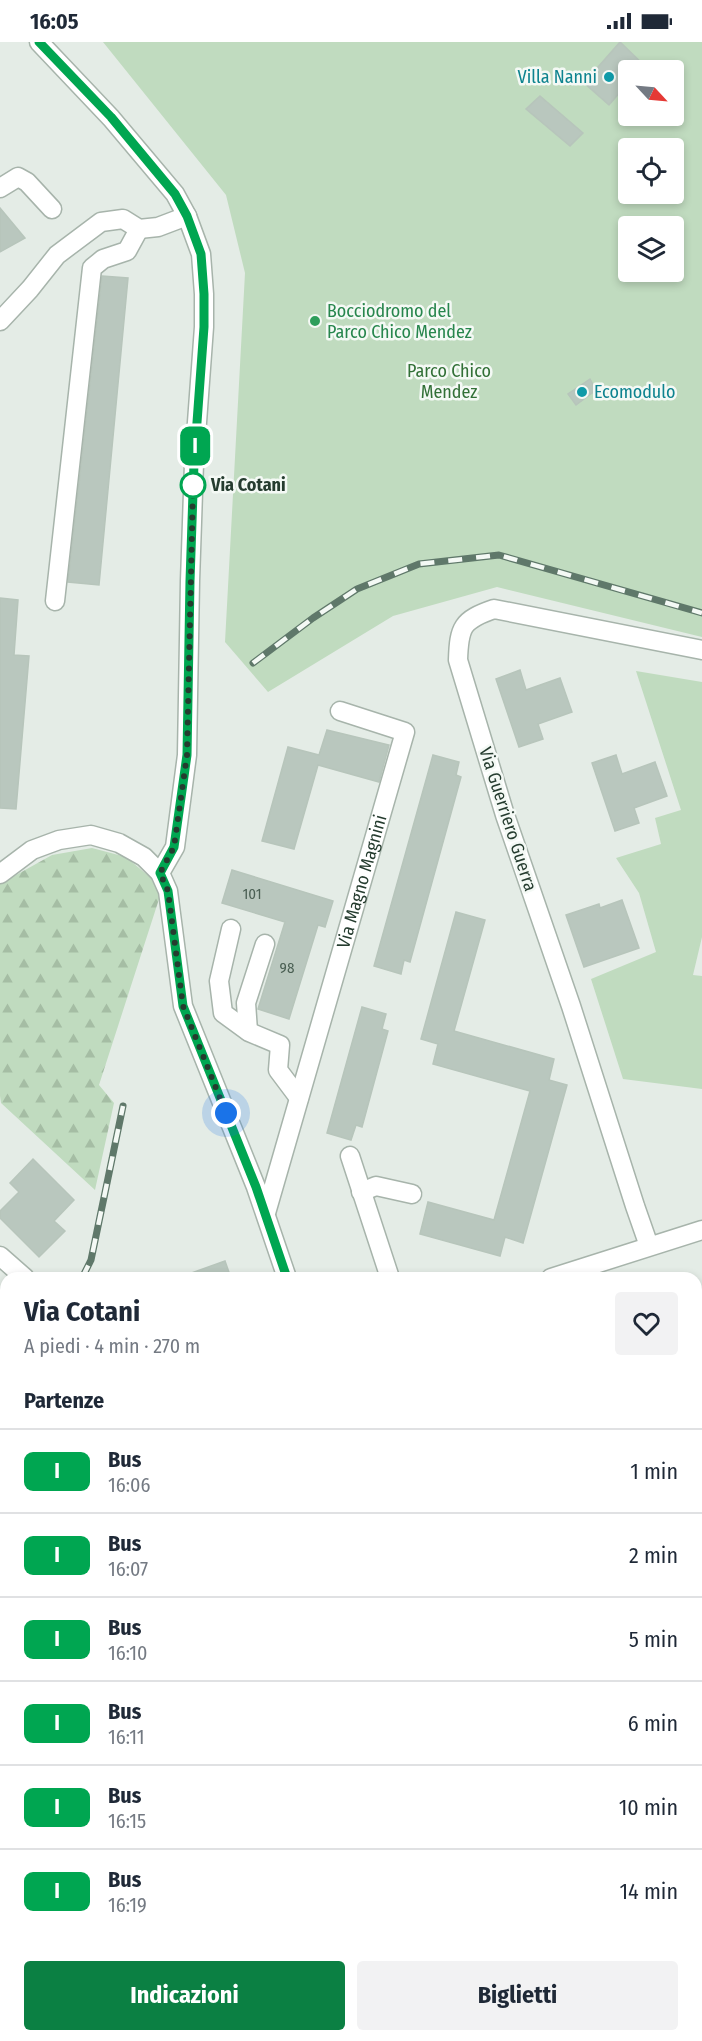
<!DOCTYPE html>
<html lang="it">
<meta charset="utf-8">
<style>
:root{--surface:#fff;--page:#f2f2f3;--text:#1f2937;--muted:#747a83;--line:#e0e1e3;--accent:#0b8043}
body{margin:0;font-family:"Fira Sans Condensed",sans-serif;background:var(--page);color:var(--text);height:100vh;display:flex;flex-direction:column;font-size:22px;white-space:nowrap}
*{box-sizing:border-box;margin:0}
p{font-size:20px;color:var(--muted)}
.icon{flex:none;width:33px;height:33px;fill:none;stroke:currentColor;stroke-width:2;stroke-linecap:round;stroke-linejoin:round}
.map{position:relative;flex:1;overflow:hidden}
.details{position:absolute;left:0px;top:1230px;width:702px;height:770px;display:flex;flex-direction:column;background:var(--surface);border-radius:18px 18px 0 0;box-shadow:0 3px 9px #0003}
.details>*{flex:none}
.badge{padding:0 12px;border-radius:9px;font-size:21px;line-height:39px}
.needle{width:39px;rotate:116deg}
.buttons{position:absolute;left:618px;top:18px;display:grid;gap:12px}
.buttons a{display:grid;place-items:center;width:66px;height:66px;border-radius:6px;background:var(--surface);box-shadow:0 3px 9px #0003;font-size:30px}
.you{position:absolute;width:30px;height:30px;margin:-15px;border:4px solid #fff;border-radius:50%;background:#1a73e8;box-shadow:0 0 0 9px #1a73e833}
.map>.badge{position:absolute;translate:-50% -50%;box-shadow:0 0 0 3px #fff}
h2{padding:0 24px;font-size:22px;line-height:54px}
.round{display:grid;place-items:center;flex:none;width:63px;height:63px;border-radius:6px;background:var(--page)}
.head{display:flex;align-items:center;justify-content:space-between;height:102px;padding:0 24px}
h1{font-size:28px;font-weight:700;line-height:45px}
.button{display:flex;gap:12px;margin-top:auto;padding:12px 24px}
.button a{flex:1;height:69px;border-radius:6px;background:var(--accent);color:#fff;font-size:24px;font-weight:700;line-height:69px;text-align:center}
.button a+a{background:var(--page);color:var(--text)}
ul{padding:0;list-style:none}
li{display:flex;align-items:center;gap:18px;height:84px;padding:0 24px;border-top:2px solid var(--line)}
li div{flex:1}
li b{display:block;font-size:22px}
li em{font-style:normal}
li .badge{min-width:66px;font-weight:700;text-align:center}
.status{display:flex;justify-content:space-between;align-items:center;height:42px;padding:0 30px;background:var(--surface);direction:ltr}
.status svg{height:16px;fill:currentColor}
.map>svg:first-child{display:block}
</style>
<div class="status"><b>16:05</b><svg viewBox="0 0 49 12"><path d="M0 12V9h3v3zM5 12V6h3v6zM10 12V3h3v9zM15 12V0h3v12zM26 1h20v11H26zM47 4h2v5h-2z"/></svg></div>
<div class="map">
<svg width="702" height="1999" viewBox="0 0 702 1999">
<defs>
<pattern id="grass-tufts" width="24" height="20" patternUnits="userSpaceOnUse" patternTransform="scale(1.5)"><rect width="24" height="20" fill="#c0dbbf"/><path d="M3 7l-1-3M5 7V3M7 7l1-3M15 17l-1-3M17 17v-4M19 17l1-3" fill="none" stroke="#a5bda4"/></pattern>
<pattern id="forest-firs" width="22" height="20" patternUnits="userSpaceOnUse" patternTransform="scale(1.5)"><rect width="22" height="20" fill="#c0dbbf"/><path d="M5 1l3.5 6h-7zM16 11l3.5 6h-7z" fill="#a5bda4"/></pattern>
</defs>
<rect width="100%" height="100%" fill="#e4ece6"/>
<!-- grass -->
<polygon fill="url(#grass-tufts)" points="702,1855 702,1999 403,1999 424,1994 696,1994 696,1858"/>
<!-- forest -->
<polygon fill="url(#forest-firs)" points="92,806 126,815 151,836 160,854 99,1043 114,1061 95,1148 1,1061 0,1054 0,842 52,813"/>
<!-- park -->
<g fill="#c0dbbf" fill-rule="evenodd">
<path d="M103 0H702V595L497 545 393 574 268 650 225 600 245 231 226 153ZM628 28H674V74H628ZM628 106H674V152H628ZM628 184H674V230H628Z"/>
<polygon points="636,629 702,640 702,895 693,933 702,934 702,1047 623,1037 591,937 656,910 639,851 616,816 661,802 655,776 681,768"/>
<polygon points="6,1722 6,1797 0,1799 0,1743"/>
</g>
<!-- building -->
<g fill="#b9c7be" stroke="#b7c5bb" stroke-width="1.5">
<polygon points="620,0 649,28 628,28 628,41 609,63 584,41"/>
<polygon points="540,54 583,91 570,104 526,67"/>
<polygon points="0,166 25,196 0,210"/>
<polygon points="102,234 128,236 99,543 68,540"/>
<polygon points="590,337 596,348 576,363 568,352"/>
<polygon points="0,556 18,558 14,613 29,614 16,767 0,766"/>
<polygon points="520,628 526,648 560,636 572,670 538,682 543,697 519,705 496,637"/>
<polygon points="327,688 389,703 379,740 318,723 294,807 262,799 288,705 319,713"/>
<polygon points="433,713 459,720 456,733 461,735 410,920 404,918 401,932 374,924"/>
<polygon points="616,713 622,732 655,720 667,754 634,766 639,781 615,789 592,721"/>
<polygon points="232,828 333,859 325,885 318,883 289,977 258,967 285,880 222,861"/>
<polygon points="622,858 639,906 584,925 566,873 599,862 600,866"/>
<polygon points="456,870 485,878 454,989 554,1017 549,1038 567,1043 523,1201 505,1195 500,1214 420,1192 428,1160 494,1178 530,1049 433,1022 438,1002 421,997"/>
<polygon points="362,965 386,972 382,987 388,989 362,1085 356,1083 351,1098 327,1091"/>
<polygon points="33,1117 74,1158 54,1179 65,1189 39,1215 0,1176 0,1169 19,1150 10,1141"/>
<polygon points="225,1219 231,1236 183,1236 183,1234"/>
</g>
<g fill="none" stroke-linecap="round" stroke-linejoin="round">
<!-- minor casing -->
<g stroke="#a7b4ab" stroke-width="21">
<g id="minor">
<polyline points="39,0 111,76 175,152 187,174 201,212 204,252 204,285 194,421 190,539 187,713 175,805 160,831"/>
<polyline points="0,146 18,135 27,140 52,167"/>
<polyline points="0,279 30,247 57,213 101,180 123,177 139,187 158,185 187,174"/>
<polyline points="55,559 92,226 103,217 127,209 139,187"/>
<polyline points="0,832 32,808 59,798 91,793 119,801 144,815 160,831 168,849 183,964 256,1145 287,1236"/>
<polyline points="231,887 219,939 223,971 249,990 280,1003 278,1028 299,1056"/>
<polyline points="248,989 246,961 265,902"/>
<polyline points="350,1114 390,1236"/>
<polyline points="361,1150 376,1144 412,1152"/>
<path id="s1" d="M266 1171 405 690 340 669"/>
<path d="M649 1204 635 1164 571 964 505 773 458 618C459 585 462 578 494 567L702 608"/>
<polyline points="0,1214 25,1236"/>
<polyline points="551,1236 702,1188"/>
<polyline points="0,1443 6,1442"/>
<polyline points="696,1508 702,1501"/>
<polyline points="696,1839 702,1840"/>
<polyline points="129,1994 130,1999"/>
<polyline points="352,1999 365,1994"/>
</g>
</g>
<!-- major casing -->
<g stroke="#c2c8c5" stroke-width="21">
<g id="major">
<polyline points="696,1663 702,1660"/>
<polyline points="0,1946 6,1939"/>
</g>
</g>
<!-- minor -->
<use href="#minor" stroke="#fff" stroke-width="18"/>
<!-- major -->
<use href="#major" stroke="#6c9e82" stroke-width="18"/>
<!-- rail casing -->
<g stroke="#5f786a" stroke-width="7">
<g id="rail">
<polyline points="253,621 313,576 357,547 419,522 499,513 702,571"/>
<polyline points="82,1236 91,1218 123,1064"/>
<polyline points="0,1347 6,1340"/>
<polyline points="696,1945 702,1943"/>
<polyline points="511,1999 530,1994"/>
</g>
</g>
<!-- rail -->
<use href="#rail" stroke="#f4f9f5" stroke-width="4.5" stroke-dasharray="14" stroke-linecap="butt"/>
</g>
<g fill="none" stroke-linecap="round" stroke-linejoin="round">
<!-- line casing -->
<g stroke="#fff" stroke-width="14">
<polyline id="line" points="39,0 111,75 175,152 187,174 201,212 204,252 204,285 194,421 190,539 187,713 174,805 160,831 168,849 183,964 256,1145 287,1236"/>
</g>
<!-- line -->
<use href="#line" stroke="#00a651" stroke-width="9"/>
<!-- walk -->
<polyline stroke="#253c2f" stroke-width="6" stroke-dasharray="0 10.8" points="193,443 187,713 174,805 160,831 168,849 183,964 226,1071"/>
</g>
<!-- markers -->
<g fill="#0f9aa8" stroke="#f4f9f5" stroke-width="2">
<circle cx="609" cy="35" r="6"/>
<circle cx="582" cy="350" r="6"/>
</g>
<circle fill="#2e9e5b" stroke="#f4f9f5" stroke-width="2" cx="315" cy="279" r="6"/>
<circle fill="#fff" stroke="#00a651" stroke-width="3" cx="193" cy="443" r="12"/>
<g text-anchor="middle" stroke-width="5" stroke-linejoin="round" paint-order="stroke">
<!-- number labels -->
<g font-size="15" fill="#4a5f53">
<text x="252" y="857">101</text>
<text x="287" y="931">98</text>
</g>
<!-- culture labels -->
<g font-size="18" fill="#0d838f" stroke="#f4f9f5" text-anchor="end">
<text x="597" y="41">Villa Nanni</text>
<text x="594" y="356" text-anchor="start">Ecomodulo</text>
</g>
<!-- leisure labels -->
<g font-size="18" fill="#27864d" stroke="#f4f9f5" text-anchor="start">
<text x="327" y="275">Bocciodromo del<tspan x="327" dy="21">Parco Chico Mendez</tspan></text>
</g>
<!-- park labels -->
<g font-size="18" fill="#327037" stroke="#f4f9f5">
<text x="449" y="335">Parco Chico<tspan x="449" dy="21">Mendez</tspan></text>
</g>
<!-- stop labels -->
<g font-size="18" font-weight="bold" fill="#253c2f" stroke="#f4f9f5" text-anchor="start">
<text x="211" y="449">Via Cotani</text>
</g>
<!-- street labels -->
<g font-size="18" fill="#253c2f" stroke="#f4f9f5">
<text transform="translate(508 777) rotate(72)" y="6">Via Guerriero Guerra</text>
<text dy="6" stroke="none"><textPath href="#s1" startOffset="345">Via Magno Magnini</textPath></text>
</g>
</g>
</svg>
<div class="buttons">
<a><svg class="needle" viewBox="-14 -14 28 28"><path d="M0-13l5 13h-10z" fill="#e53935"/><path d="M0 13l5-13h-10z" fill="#747a83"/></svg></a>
<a><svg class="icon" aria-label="locate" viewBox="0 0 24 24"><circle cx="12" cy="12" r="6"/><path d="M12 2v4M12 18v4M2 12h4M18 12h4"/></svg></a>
<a><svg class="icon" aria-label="layers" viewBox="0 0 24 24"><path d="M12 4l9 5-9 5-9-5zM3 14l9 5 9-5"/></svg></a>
</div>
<div class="you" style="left:226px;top:1071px"></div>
<b class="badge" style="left:195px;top:404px;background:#00a651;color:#fff">I</b>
<section class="details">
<div class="head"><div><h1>Via Cotani</h1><p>A piedi · 4 min · 270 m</p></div><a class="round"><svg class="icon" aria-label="heart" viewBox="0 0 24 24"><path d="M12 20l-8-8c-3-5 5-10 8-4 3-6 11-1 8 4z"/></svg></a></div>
<h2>Partenze</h2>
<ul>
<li><span class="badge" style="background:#00a651;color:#fff">I</span><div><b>Bus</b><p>16:06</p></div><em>1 min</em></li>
<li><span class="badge" style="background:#00a651;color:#fff">I</span><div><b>Bus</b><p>16:07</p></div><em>2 min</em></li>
<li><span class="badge" style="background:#00a651;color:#fff">I</span><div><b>Bus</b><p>16:10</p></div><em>5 min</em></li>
<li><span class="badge" style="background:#00a651;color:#fff">I</span><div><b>Bus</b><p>16:11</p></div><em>6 min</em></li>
<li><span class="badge" style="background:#00a651;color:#fff">I</span><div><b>Bus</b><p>16:15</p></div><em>10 min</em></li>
<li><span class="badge" style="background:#00a651;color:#fff">I</span><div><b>Bus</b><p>16:19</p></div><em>14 min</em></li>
</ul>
<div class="button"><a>Indicazioni</a><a>Biglietti</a></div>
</section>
</div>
